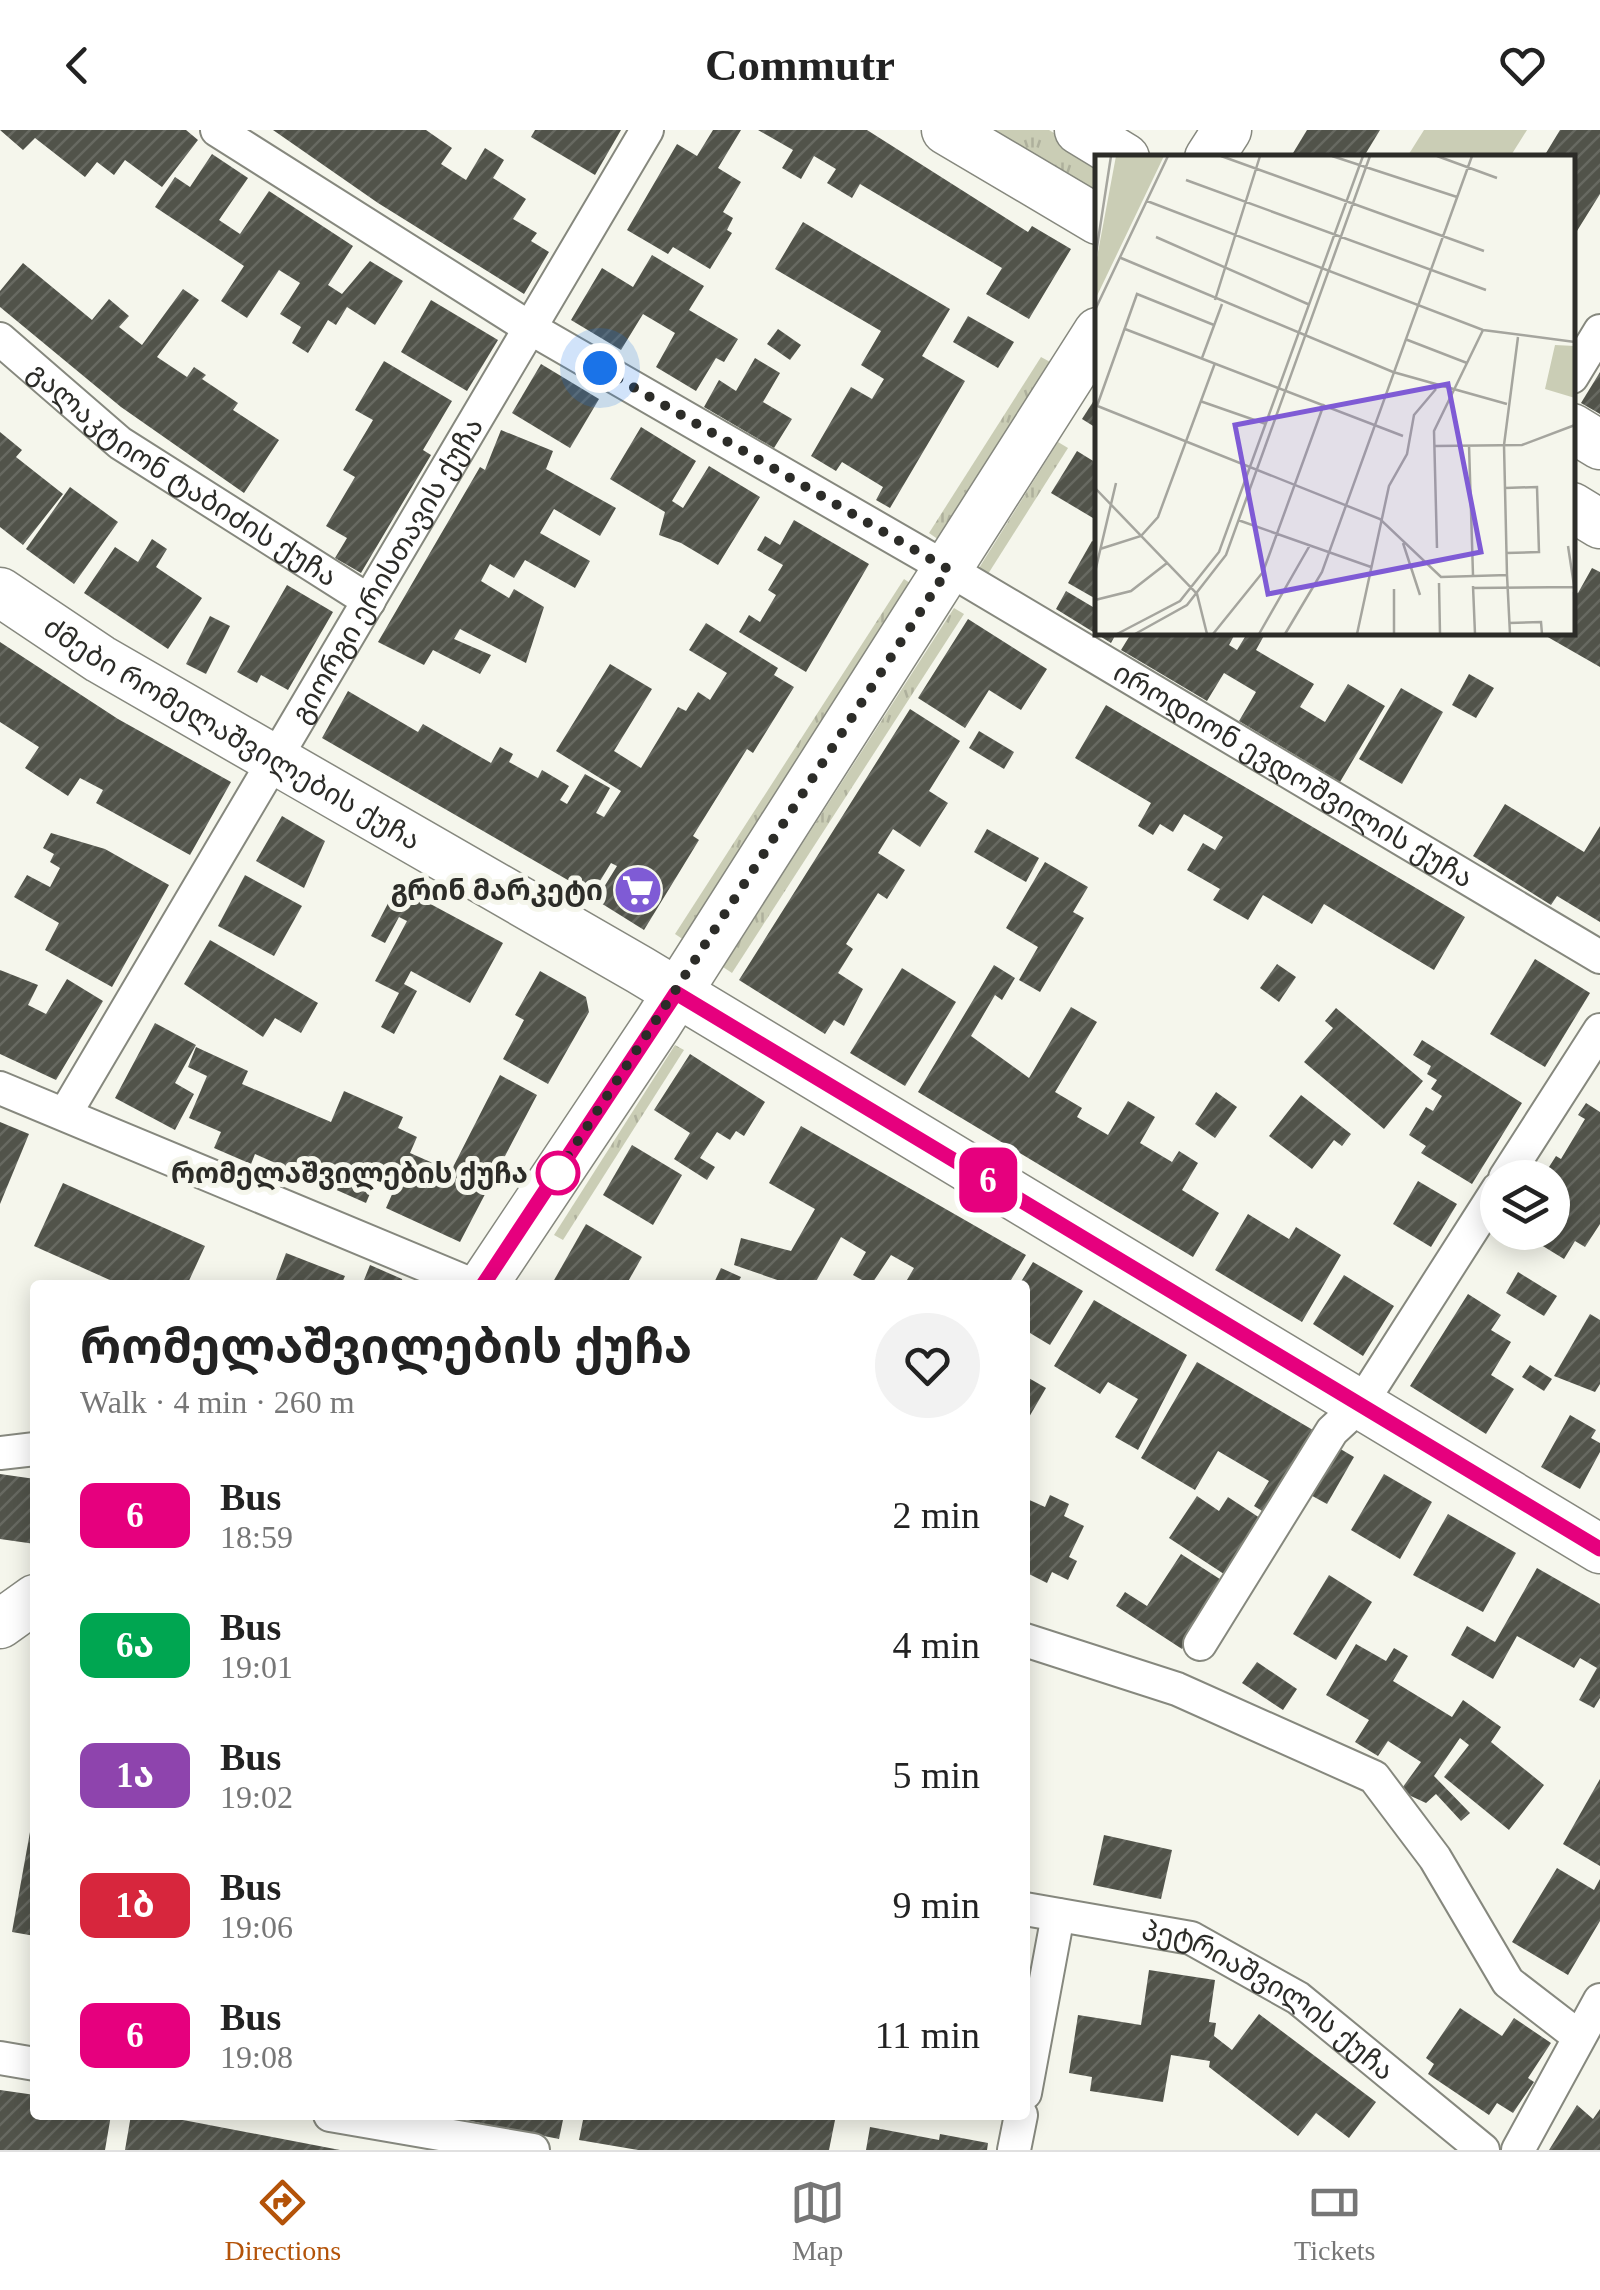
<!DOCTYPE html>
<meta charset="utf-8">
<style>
:root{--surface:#fff;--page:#f2f2f2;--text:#222;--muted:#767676;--line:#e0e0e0;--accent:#b45309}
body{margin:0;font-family:"Times New Roman","Noto Sans Georgian",serif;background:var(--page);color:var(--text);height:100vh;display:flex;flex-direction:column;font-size:38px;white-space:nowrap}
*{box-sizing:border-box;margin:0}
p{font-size:32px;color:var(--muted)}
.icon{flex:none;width:55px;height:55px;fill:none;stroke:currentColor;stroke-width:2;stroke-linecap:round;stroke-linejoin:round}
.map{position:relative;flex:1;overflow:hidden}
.details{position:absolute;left:30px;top:1150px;width:1000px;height:840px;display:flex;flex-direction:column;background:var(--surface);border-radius:10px;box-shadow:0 5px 25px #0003}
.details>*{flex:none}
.badge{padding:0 20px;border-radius:15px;font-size:35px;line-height:65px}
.tools{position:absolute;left:1480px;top:1030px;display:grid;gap:20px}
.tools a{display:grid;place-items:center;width:90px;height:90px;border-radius:50%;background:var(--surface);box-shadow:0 5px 25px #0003;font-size:50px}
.you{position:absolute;width:50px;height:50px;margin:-25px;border:8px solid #fff;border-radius:50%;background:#1a73e8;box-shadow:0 0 0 15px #1a73e833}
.map>.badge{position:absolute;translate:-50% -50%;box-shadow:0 0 0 5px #fff}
.round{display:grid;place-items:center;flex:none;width:105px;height:105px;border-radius:52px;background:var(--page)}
.summary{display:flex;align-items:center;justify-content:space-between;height:170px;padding:0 50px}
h1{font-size:48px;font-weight:700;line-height:75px}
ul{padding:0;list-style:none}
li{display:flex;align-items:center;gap:30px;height:130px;padding:0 50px}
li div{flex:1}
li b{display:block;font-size:38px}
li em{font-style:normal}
li .badge{min-width:110px;font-weight:700;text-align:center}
header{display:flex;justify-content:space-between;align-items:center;height:130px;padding:0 50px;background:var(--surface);font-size:45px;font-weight:700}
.tabs{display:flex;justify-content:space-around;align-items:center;height:140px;border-top:2px solid var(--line);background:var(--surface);font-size:28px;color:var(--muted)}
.tabs a{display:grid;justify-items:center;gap:5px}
.tabs .active{color:var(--accent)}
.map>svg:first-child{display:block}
</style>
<header><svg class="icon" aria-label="back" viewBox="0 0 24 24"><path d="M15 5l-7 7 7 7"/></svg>Commutr<svg class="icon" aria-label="heart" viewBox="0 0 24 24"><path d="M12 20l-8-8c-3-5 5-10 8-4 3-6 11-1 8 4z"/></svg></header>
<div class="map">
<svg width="1600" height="2020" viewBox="0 0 1600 2020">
<defs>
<pattern id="grass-tufts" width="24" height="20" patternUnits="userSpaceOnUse" patternTransform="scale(2.5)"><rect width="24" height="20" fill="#cacdb5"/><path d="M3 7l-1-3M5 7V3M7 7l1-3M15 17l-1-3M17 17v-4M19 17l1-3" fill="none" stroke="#aeb09c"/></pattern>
<pattern id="building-hatch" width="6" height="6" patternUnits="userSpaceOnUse" patternTransform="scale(2.5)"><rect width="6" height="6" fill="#51534a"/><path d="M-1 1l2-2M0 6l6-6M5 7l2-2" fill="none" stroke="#676961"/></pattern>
</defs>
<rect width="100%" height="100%" fill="#f5f6ec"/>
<!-- grass -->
<g fill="url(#grass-tufts)">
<polygon points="969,0 1049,0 1097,29 1097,78"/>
<polygon points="1041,227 1052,233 939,410 929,403"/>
<polygon points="1058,312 1068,318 988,444 979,438"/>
<polygon points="904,449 913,455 684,810 675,804"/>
<polygon points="954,478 964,484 732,843 723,837"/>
<polygon points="675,915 684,920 563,1110 554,1105"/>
</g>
<!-- garden -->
<polygon fill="#cacdb5" points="1424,0 1527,0 1510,27 1407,27"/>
<!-- building -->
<g fill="url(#building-hatch)">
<polygon points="0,0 186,0 198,10 162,57 125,30 114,45 97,32 85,47 35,8 23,20"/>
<polygon points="273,0 426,0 452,18 441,34 466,50 485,18 504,30 493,48 526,69 513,89 537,103 531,111 549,122 524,164 378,73"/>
<polygon points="535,0 621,0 595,45 531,7"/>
<polygon points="713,0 741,0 718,38 741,52 723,82 733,88 727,100 732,103 710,139 673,117 668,124 627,100 677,14 697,26"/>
<polygon points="758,0 867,0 1028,102 1032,96 1071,119 1029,189 986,164 1002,138 860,54 852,68 827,53 836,39 814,26 801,49 782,38 793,20"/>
<polygon points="1307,0 1380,0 1363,28 1290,28"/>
<polygon points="1560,0 1600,0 1600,64 1572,109 1572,28 1543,28"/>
<polygon points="212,24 248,48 219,90 240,104 269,61 353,116 328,155 342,164 370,131 403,151 375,195 347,177 336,195 328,190 308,223 292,213 301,197 280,184 300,153 279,140 247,188 221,171 244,136 155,77 175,47 190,57"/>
<polygon points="803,92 950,179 922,226 965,251 890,378 876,370 883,357 842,332 836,341 811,326 851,257 872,269 884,249 861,235 881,201 775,139"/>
<polygon points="652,125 704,156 689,180 738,209 724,232 716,228 696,261 656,237 675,203 643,184 621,220 571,190 602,138 633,157"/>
<polygon points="23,133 92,190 109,169 129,186 119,197 142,215 183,159 199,170 157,227 187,247 194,237 206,245 202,249 238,273 233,280 279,310 244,363 121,277 0,177 0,161"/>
<polygon points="431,170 498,210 467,261 401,222"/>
<polygon points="968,186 1014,212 998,238 953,212"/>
<polygon points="778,199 801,215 790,230 767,214"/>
<polygon points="755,228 780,243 763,272 792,289 774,318 704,277 719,250 736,261"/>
<polygon points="384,231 452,271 423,320 431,325 361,443 335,428 347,408 326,396 355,347 343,340 373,290 355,280"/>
<polygon points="541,234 599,269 570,318 512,283"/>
<polygon points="1600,242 1600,284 1581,273"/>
<polygon points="1098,264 1098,299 1082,289"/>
<polygon points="641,297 696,331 672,371 683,378 709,336 760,367 718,435 681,413 659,405 665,382 610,349"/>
<polygon points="501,300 553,321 546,339 616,378 600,406 554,379 540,403 590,431 575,458 525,430 514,448 490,434 481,451 509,468 514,459 544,477 526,533 460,499 454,509 491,525 480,544 433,520 424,535 378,512 480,337 485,340"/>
<polygon points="0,302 22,320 16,327 63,364 23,415 0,397"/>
<polygon points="1077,321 1098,334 1098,391 1051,363"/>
<polygon points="70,357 118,392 74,454 26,419"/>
<polygon points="794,390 869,434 806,542 739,502 749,485 760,492 776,465 768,460 783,435 757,420 765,406 780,415"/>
<polygon points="152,409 167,419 156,437 202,468 168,519 84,463 115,417 138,432"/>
<polygon points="1092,411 1098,414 1096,469 1068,453"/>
<polygon points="1592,438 1600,442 1600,537 1539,502 1572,502 1572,460 1578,463"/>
<polygon points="287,455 333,482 288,560 261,545 257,553 237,542"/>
<polygon points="1066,461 1098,480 1098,502 1117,502 1111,513 1056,479"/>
<polygon points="210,486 230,496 206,544 186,534"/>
<polygon points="968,489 1047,539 1021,580 989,560 965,598 918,568"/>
<polygon points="706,493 778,538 774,545 794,557 753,623 747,619 693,706 699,710 644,800 596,770 617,736 611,733 592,764 322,608 348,561 418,602 423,594 491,633 500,617 513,624 509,632 538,648 542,640 569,656 560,670 567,674 585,644 610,658 596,683 604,687 621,661 556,621 610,534 652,559 614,621 641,638 678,577 686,581 698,562 710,570 727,543 689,520"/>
<polygon points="1132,502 1236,502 1229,515 1237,520 1248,502 1266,502 1256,520 1314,554 1300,577 1325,592 1348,554 1385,576 1340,652 1239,591 1256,562 1224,543 1207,571 1121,520"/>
<polygon points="0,512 118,589 231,652 190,725 96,673 103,660 80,648 68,666 25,638 39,617 0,592"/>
<polygon points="1469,544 1494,558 1476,588 1452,575"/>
<polygon points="1401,558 1443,582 1402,654 1359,629"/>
<polygon points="1106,575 1465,787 1434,840 1324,774 1312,794 1263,765 1248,790 1213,770 1220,759 1187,740 1203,713 1215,720 1223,707 1184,684 1173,702 1160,694 1153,705 1138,696 1151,673 1075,628"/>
<polygon points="910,579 960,611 929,661 948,673 920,717 893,699 878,723 905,740 887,769 878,763 846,814 853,819 838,843 863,859 844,896 834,890 825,904 739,850"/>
<polygon points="979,601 1014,622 1004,639 969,618"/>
<polygon points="1505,674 1584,722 1600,696 1600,792 1557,766 1551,775 1473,726"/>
<polygon points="282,686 325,711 304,758 256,731"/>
<polygon points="987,699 1039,728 1026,752 974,722"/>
<polygon points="51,703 105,719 169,755 112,857 45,820 59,793 14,767 27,745 50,757 60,738 50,732 54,724 43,718"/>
<polygon points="1045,732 1088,757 1073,782 1084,788 1040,862 1019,850 1038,817 1006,798"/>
<polygon points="245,745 302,776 274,826 218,796"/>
<polygon points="397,756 503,813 470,873 411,841 404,854 417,861 394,904 381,897 399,863 375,851 407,791 399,787 385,813 371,806"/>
<polygon points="210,810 318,873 301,903 275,888 263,907 184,854"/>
<polygon points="1535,829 1590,863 1545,937 1490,904"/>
<polygon points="1277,834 1296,847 1279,872 1260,858"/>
<polygon points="994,835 1015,848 1002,870 995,865 971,906 1029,948 1071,877 1097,892 1055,962 1082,978 1077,987 1108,1005 1128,971 1155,987 1140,1013 1172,1032 1179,1021 1198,1033 1182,1060 1219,1083 1193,1127 918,962"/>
<polygon points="902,838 956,872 905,956 850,923"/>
<polygon points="0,840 38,855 28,875 46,884 67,849 103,871 56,950 0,924"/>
<polygon points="540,841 586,867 589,882 548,954 503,929 524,890 515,885"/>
<polygon points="1336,878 1423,951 1384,999 1304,932 1333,898 1325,891"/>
<polygon points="155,893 196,915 175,953 194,964 175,1000 115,968"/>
<polygon points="1422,910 1522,973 1472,1054 1421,1023 1426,1016 1409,1005 1426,977 1433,981 1442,966 1431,959 1437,950 1427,944 1431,936 1413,925"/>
<polygon points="196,917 248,941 242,954 331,992 344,961 403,987 398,998 417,1007 410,1023 451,1041 500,945 537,965 460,1112 386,1078 401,1044 382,1035 366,1073 255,1024 251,1034 214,1018 221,1002 189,988 207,946 188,937"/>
<polygon points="690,924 765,972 744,1006 736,1001 730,1010 717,1002 700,1028 715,1037 707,1050 674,1029 690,1003 654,980"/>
<polygon points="1216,962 1237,977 1215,1008 1195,994"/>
<polygon points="1301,965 1351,1004 1342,1016 1334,1010 1312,1039 1269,1006"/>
<polygon points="1586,973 1600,982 1600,1094 1585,1117 1575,1111 1564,1129 1520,1102 1552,1102 1552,1048 1542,1048 1556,1026 1561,1029 1585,989 1578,985"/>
<polygon points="0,992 29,1004 0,1074"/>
<polygon points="801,996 1026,1125 1008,1155 904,1155 914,1138 891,1125 871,1155 853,1145 866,1122 841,1107 814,1155 792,1155 734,1135 741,1108 791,1121 815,1079 769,1053"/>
<polygon points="632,1015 682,1045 653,1095 603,1065"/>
<polygon points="1418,1051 1457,1074 1431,1117 1393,1094"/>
<polygon points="63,1053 205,1116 187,1155 121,1155 34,1116"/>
<polygon points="1248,1084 1289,1109 1296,1097 1341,1125 1302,1192 1215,1140"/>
<polygon points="586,1094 642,1127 626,1155 553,1152"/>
<polygon points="286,1123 345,1146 341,1155 274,1155"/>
<polygon points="1033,1132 1083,1161 1050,1215 1025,1200 1025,1155 1019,1155"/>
<polygon points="370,1135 402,1149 403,1155 362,1155"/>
<polygon points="721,1138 741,1147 737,1155 713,1155"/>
<polygon points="1518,1142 1557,1166 1544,1186 1506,1163"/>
<polygon points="1344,1145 1394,1176 1363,1226 1313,1194"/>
<polygon points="1468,1164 1501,1185 1491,1200 1511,1212 1491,1245 1514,1259 1486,1304 1410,1256"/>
<polygon points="1094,1170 1187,1225 1138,1320 1115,1307 1138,1269 1108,1252 1100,1264 1054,1236"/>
<polygon points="1590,1184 1600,1190 1600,1254 1595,1262 1554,1246"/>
<polygon points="1197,1232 1318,1303 1267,1384 1254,1376 1269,1351 1218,1321 1195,1360 1141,1328"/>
<polygon points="1530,1235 1552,1249 1544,1261 1522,1247"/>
<polygon points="1027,1247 1046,1258 1025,1294 1025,1249"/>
<polygon points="1570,1285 1596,1300 1591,1308 1600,1313 1600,1322 1580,1359 1541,1337"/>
<polygon points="1332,1314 1354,1327 1327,1374 1305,1362"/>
<polygon points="0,1344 35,1349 35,1414 0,1409"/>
<polygon points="1384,1344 1432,1372 1400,1429 1351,1400"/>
<polygon points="1050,1365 1069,1374 1064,1386 1084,1396 1069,1427 1077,1431 1068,1450 1052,1442 1047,1453 1025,1442 1025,1368 1045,1377"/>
<polygon points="1197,1366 1219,1381 1228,1367 1266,1392 1230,1448 1169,1408"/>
<polygon points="1448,1384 1516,1423 1483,1482 1413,1445"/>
<polygon points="1181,1424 1226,1453 1182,1519 1116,1476 1125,1462 1147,1476"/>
<polygon points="1537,1438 1600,1474 1600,1568 1594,1578 1579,1570 1597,1538 1580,1528 1574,1538 1517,1506 1493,1549 1451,1525 1467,1496 1495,1512"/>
<polygon points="1329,1445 1372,1472 1336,1530 1293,1504"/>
<polygon points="1356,1514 1386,1531 1394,1518 1408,1526 1393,1551 1452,1587 1463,1570 1501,1597 1491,1612 1544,1655 1509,1700 1444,1647 1469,1615 1460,1608 1434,1646 1470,1683 1461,1691 1436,1664 1426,1673 1400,1661 1421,1632 1388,1611 1378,1626 1355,1612 1369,1590 1326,1565"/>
<polygon points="1257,1532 1297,1559 1283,1580 1242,1553"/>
<polygon points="1600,1649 1600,1736 1563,1714"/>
<polygon points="30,1702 35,1703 35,1806 12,1802"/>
<polygon points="1104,1705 1172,1720 1161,1769 1093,1755"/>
<polygon points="1557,1738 1594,1760 1600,1749 1600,1791 1568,1845 1512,1812"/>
<polygon points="1149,1840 1215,1850 1209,1892 1216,1893 1214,1906 1232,1920 1259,1884 1376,1972 1349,2008 1316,1983 1298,2006 1209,1937 1210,1931 1171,1925 1163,1972 1090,1961 1092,1947 1069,1943 1078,1885 1141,1895"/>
<polygon points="1460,1878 1502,1906 1514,1888 1551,1913 1528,1948 1534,1952 1513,1983 1497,1973 1489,1985 1428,1944 1434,1934 1426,1928"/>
<polygon points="0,1960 35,1965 35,1985 111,1985 105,2020 0,2020"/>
<polygon points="1577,1975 1593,1989 1600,1979 1600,2020 1549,2020"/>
<polygon points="131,1985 157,1985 340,2020 125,2020"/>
<polygon points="441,1985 564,1985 559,2009"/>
<polygon points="584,1985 836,1985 829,2020 638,2020 579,2010"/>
<polygon points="870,1997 939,2010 940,2004 988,2013 987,2020 866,2020"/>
</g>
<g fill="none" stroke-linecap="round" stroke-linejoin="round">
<!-- street casing -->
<g stroke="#86887e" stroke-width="36">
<g id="street">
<path id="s1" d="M217 0 530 198 948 439 1600 827"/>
<path id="s2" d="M0 209 120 313 369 471"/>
<polyline points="1572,247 1600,201"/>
<polyline points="0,958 473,1155"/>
<path id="s3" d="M65 984 647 0"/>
<polyline points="1505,1048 1600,900"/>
<polyline points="0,1323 35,1319"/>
<polyline points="1025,1510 1177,1559 1374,1647 1435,1728 1508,1852 1578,1906"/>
<polyline points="1200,1514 1332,1301 1360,1275 1498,1059"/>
<path id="s4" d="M1025 1779 1191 1808 1298 1868 1483 2020"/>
<polyline points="0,1928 35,1934"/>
<polyline points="1025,1963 1058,1785"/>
<polyline points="330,1985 533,2020"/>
<polyline points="1014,2020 1021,1985"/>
<polyline points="1518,2020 1600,1870"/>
</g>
</g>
<!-- secondary casing -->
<g stroke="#86887e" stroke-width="51">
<g id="secondary">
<polyline points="946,0 1098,90"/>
<polyline points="1079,0 1125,28"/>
<polyline points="1209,28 1227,0"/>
<polyline points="1572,298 1600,315"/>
<polyline points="1572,377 1600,394"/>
<path id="s5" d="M0 462 100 529 640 840 1600 1419"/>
<polyline points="483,1155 658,893 1098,202"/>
<polyline points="0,1494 35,1469"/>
</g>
</g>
<!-- street -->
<use href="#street" stroke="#fff" stroke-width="32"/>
<!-- secondary -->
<use href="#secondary" stroke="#fff" stroke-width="48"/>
</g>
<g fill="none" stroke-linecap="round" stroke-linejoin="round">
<!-- line casing -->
<g stroke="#fff" stroke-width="22">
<polyline id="line" points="483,1155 676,863 1600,1419"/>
</g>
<!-- line -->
<use href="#line" stroke="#e6007e" stroke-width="15"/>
<!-- walk -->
<polyline stroke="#2c2c28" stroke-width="10" stroke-dasharray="0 18" points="558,1043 548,1057 948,439 600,238"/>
</g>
<!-- icons -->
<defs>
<g id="supermarket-disc" transform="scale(2.5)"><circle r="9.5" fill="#7f5bd5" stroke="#f5f6ec"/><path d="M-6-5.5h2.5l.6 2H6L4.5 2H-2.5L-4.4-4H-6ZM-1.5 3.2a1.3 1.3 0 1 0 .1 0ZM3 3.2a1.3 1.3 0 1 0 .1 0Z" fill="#fff"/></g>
</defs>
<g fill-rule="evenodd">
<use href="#supermarket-disc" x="638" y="760"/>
</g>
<!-- markers -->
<circle fill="#fff" stroke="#e6007e" stroke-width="5" cx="558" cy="1043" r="20"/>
<g text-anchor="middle" stroke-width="10" stroke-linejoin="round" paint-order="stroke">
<!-- street labels -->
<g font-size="28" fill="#2c2c28" stroke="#f5f6ec">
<text dy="10" stroke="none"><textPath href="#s2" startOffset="228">გალაკტიონ ტაბიძის ქუჩა</textPath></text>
<text dy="10" stroke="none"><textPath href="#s3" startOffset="632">გიორგი ერისთავის ქუჩა</textPath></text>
<text dy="10" stroke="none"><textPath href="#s5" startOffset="272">ძმები რომელაშვილების ქუჩა</textPath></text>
<text dy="10" stroke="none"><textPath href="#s1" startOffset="1255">იროდიონ ევდოშვილის ქუჩა</textPath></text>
<text dy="10" stroke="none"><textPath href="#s4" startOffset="265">პეტრიაშვილის ქუჩა</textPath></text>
</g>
<!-- poi labels -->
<g font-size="28" font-weight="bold" fill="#2c2c28" stroke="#f5f6ec" text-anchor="end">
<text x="603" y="770">გრინ მარკეტი</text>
</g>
<!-- stop labels -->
<g font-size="28" font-weight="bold" fill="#2c2c28" stroke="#f5f6ec" text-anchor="end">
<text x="528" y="1053">რომელაშვილების ქუჩა</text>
</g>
</g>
<!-- overview -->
<g transform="translate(1095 25)">
<rect width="480" height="480" fill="#f5f6ec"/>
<path d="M21 1H69L0 145V113ZM460 190 480 191V243L450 234Z" fill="#cacdb5"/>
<path fill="none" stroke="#a5a59e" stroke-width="2.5" d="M126 1 389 96M237 1 362 42M342 1 402 23M91 25 391 135M52 46 388 175 480 187M61 82 215 150M26 103 298 217 412 249M0 105 16 1M120 145 165 1M0 155 73 1M30 174 308 281M310 184 372 208M107 203 127 149M105 246 171 269M0 250 285 364 346 422 412 420 415 479M2 251 42 139 119 170M374 290 378 420M340 291 427 290 480 270M0 333 102 439 112 479M410 333 442 332 444 397 411 398M143 365 276 412M308 388 325 440M473 391 480 437M342 393 339 276 388 175M5 394 46 381 63 362 120 208M0 417 21 328M412 420 409 290 423 182M344 428 345 479M378 431 380 479M378 433 480 432M299 434V479M479 437 480 474M0 445 36 436 72 408M414 468 446 467 447 479M22 479 85 446 124 397 268 1M40 479 92 450 131 400 275 1M118 479 168 417 229 249M164 479 215 390M190 479 227 417 377 1M262 479 294 331 312 299 319 260 341 234"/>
<path fill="#7f5bd5" fill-opacity="0.15" stroke="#7f5bd5" stroke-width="5" d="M353 229 386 397 173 439 140 270Z"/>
<rect width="480" height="480" fill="none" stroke="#2c2c28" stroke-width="5"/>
</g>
</svg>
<div class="tools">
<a><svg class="icon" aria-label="layers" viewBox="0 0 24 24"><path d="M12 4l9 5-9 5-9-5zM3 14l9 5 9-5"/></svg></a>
</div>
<div class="you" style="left:600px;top:238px"></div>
<b class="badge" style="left:988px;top:1050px;background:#e6007e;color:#fff">6</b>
<section class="details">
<div class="summary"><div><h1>რომელაშვილების ქუჩა</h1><p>Walk · 4 min · 260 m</p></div><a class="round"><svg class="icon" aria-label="heart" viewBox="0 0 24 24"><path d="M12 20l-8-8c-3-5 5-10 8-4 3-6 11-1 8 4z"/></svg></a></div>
<ul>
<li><span class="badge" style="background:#e6007e;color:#fff">6</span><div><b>Bus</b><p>18:59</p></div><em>2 min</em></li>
<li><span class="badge" style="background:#00a651;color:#fff">6ა</span><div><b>Bus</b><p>19:01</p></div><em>4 min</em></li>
<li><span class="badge" style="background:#8e44ad;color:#fff">1ა</span><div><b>Bus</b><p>19:02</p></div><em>5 min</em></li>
<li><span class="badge" style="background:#d7263d;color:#fff">1ბ</span><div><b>Bus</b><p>19:06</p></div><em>9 min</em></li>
<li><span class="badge" style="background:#e6007e;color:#fff">6</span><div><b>Bus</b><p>19:08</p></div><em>11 min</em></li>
</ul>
</section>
</div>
<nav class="tabs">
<a class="active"><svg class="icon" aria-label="directions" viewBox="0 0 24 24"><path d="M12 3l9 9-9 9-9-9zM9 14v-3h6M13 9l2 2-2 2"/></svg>Directions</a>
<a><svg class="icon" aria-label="map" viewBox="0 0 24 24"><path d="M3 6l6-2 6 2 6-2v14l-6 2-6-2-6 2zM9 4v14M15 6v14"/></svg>Map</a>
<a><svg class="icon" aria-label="tickets" viewBox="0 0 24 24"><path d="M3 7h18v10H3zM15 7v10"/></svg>Tickets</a>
</nav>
